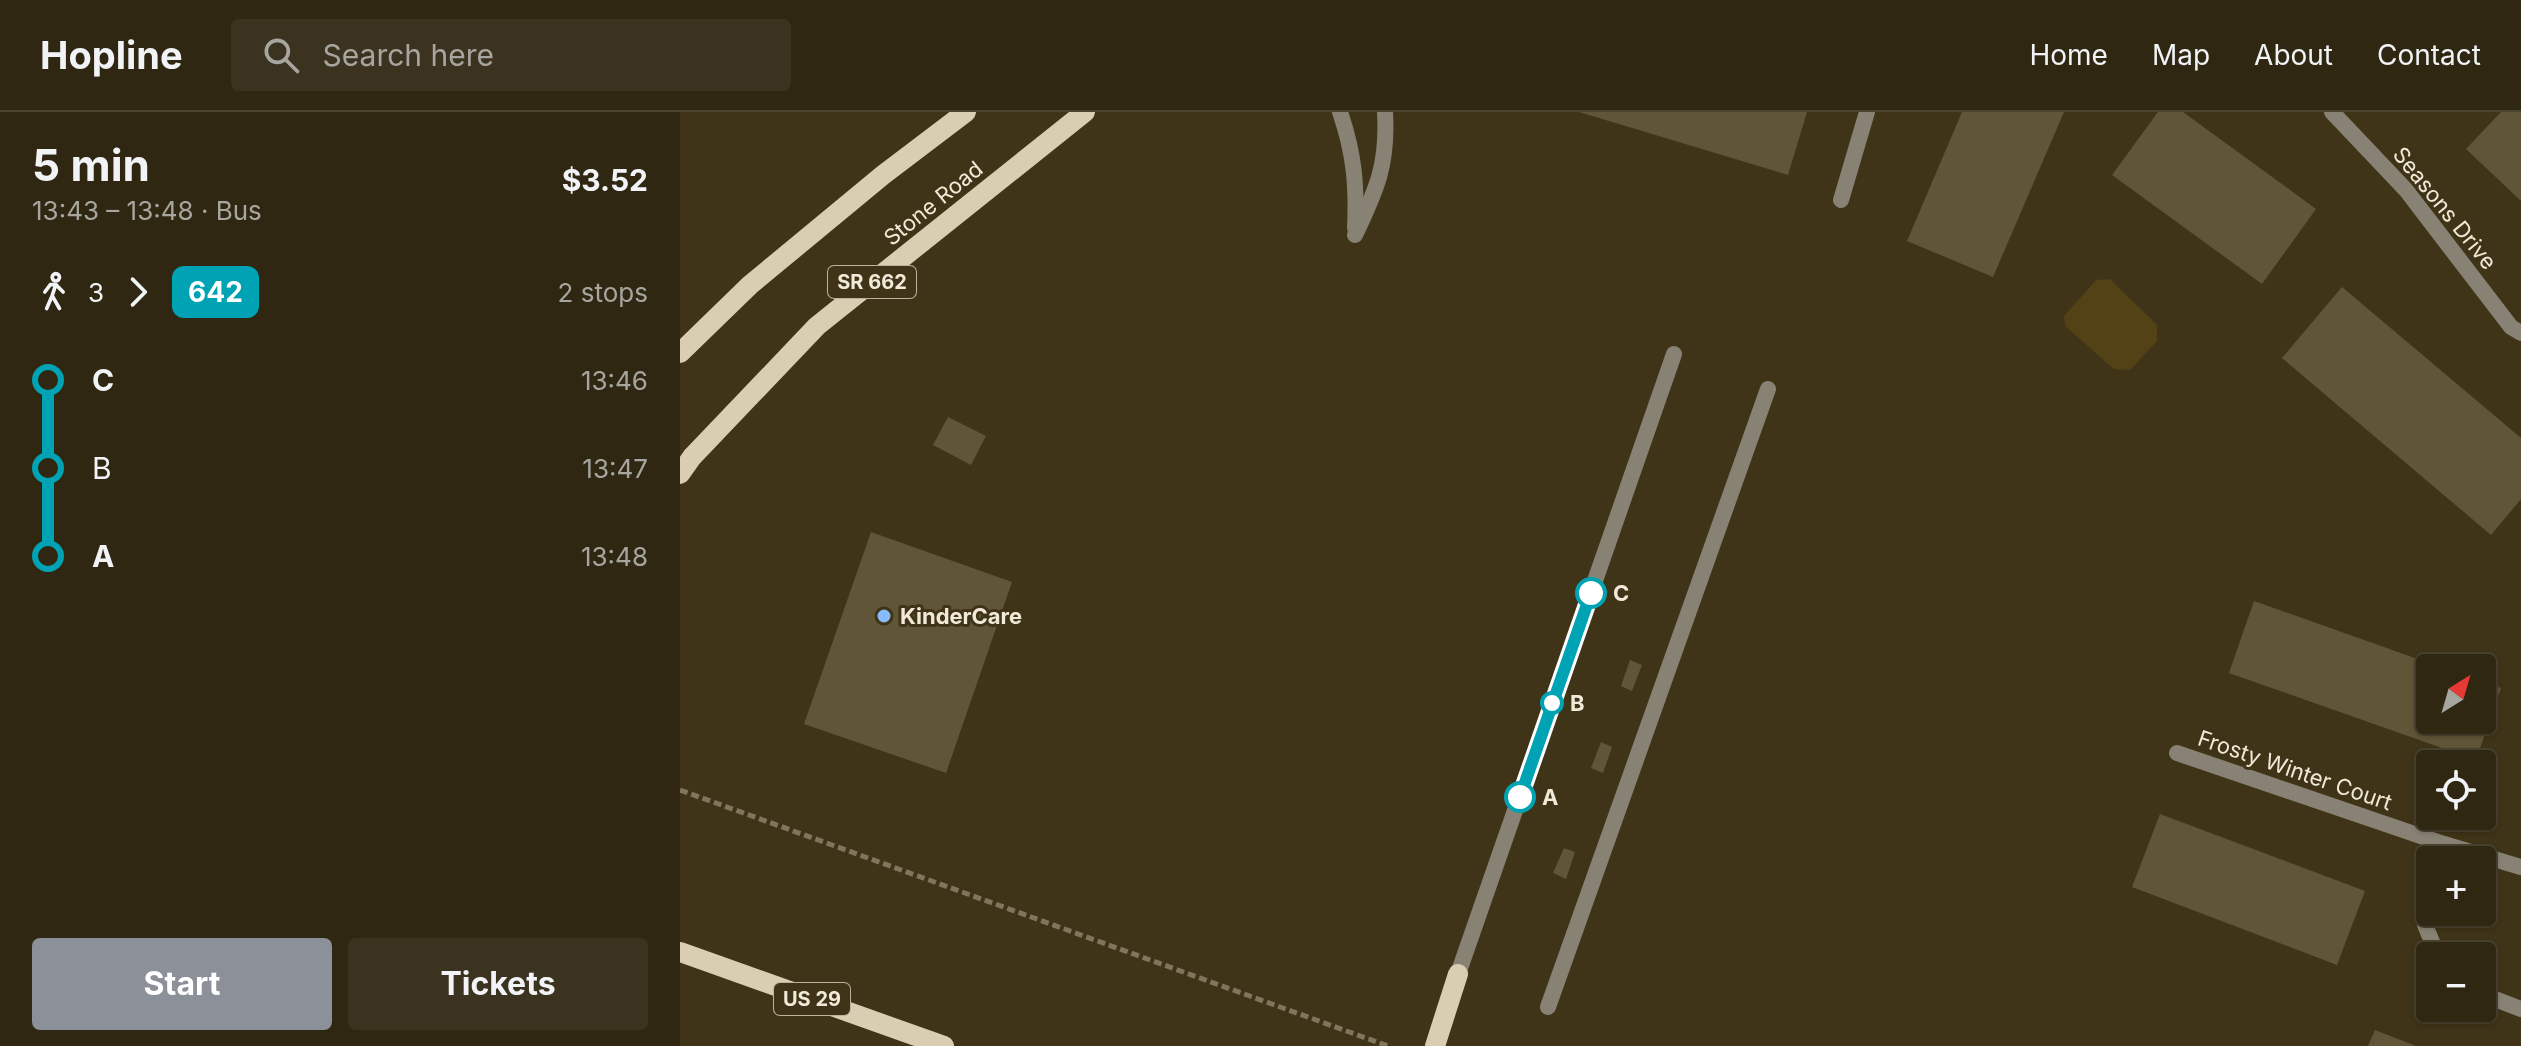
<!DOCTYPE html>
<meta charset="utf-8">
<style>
:root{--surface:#2f2711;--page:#3b331f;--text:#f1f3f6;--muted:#a7a59f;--line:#4a4431;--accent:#8c9099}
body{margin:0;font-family:Inter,sans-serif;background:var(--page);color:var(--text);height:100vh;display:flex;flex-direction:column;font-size:30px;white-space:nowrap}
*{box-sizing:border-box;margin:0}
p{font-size:26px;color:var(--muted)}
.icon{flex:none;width:44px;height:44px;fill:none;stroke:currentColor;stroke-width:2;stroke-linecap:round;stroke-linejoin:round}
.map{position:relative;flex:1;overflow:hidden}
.details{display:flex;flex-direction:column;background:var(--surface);width:680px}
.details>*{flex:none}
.badge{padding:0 16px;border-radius:12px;font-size:28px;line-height:52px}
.needle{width:52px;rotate:37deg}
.buttons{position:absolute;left:1736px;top:542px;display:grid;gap:16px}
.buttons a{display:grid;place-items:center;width:80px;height:80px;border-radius:8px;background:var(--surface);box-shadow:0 2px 6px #0004,0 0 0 2px var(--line);font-size:40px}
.map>.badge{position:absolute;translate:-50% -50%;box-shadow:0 0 0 4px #fff}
.legs{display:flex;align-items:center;gap:12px;height:88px;padding:0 32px;font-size:26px}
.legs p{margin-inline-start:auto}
.summary{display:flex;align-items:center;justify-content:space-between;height:136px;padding:0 32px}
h1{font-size:44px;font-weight:700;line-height:60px}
.cta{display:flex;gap:16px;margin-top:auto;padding:16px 32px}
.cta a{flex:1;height:92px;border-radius:8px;background:var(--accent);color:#fff;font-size:32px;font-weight:700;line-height:92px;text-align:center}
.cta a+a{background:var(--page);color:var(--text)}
ul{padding:0 32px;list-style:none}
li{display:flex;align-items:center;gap:28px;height:88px;font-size:30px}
li i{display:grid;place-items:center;width:12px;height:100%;margin:0 10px;background:currentColor}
li i::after{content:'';width:20px;height:20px;margin:-10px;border:6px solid;border-radius:50%;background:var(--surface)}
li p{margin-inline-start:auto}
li:first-child i{background:linear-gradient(#0000 50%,currentColor 0)}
li:last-child i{background:linear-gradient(currentColor 50%,#0000 0)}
header{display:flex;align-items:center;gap:48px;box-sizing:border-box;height:112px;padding:0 40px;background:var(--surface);border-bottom:2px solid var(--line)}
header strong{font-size:38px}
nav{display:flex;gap:44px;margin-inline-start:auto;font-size:28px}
.search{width:560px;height:72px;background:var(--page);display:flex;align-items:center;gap:20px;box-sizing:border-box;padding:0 28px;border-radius:8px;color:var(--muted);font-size:30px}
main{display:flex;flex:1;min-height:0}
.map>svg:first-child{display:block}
</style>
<header>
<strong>Hopline</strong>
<div class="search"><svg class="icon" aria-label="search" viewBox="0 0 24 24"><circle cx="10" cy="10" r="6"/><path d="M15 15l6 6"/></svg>Search here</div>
<nav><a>Home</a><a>Map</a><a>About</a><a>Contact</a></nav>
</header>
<main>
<section class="details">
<div class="summary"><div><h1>5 min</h1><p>13:43 – 13:48 · Bus</p></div><b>$3.52</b></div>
<div class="legs"><svg class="icon" aria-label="walk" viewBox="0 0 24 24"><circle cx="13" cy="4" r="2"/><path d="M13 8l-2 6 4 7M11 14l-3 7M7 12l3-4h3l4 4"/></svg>3<svg class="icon" aria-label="forward" viewBox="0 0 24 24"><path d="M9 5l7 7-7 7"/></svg><b class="badge" style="background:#00a3b4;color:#fff">642</b><p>2 stops</p></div>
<ul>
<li><i style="color:#00a3b4"></i><b>C</b><p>13:46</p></li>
<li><i style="color:#00a3b4"></i><span>B</span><p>13:47</p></li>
<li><i style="color:#00a3b4"></i><b>A</b><p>13:48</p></li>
</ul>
<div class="cta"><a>Start</a><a>Tickets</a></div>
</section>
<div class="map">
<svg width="1841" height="934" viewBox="0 0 1841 934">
<rect width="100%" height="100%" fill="#3f3417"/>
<!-- green -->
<polygon fill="#534216" points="1430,167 1477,213 1477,229 1450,258 1434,257 1385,214 1384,204 1416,168"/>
<!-- building -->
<g fill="#615537">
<polygon points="899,0 1127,0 1108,63"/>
<polygon points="1282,0 1384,0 1313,165 1227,129"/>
<polygon points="1478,0 1503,0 1636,97 1582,172 1432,63"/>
<polygon points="1821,0 1841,0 1841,89 1786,37"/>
<polygon points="1662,175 1841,326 1841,387 1811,423 1602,246"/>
<polygon points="268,305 306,324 291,353 253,333"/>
<polygon points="191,420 332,470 266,661 124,612"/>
<polygon points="1574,489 1763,556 1750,556 1750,608 1802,608 1802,569 1821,576 1796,648 1549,561"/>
<polygon points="950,548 962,553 952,579 941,574"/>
<polygon points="921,630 932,635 923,661 911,656"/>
<polygon points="1480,702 1685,779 1657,853 1452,775"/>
<polygon points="884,736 895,740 886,767 873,761"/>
<polygon points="1695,918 1736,934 1688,934"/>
</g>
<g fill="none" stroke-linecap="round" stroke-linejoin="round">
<!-- path -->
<polyline stroke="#80765d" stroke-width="5" stroke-dasharray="8 4" stroke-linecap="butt" points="0,678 708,934"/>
<!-- service -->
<g stroke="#888274" stroke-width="16">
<path d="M660 0C674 41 677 73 675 116"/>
<path d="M675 123C697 77 708 52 705 0"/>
<polyline points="778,862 994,242"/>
<polyline points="868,895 1088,277"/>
</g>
<!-- minor -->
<g stroke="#888274" stroke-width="16">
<polyline points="1652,0 1726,78 1831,215 1841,221"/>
<polyline points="1161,88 1187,0"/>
<polyline points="1497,641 1764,732 1841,755"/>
<polyline points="1761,748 1764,732"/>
<polyline points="1750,793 1745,813 1758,844"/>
<polyline points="1802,882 1841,897"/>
</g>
<!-- primary -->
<g stroke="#daceb2" stroke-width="20">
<polyline points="0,241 70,173 203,63 286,0"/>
<polyline points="0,362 12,345 137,214 405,0"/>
<polyline points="0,840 264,934"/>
<polyline points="755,934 778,862"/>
</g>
</g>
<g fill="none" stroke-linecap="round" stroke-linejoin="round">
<!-- line-1 casing -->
<g stroke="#fff" stroke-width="18">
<polyline id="line-1" points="840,685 911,481"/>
</g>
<!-- line-1 -->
<use href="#line-1" stroke="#00a3b4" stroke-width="12"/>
</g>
<!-- markers -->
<g fill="#fff" stroke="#00a3b4" stroke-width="4">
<circle cx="911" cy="481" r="14"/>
<circle cx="872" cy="591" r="10"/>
<circle cx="840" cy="685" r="14"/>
</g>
<circle fill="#87bbfc" stroke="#3f3417" stroke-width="3" cx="204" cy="504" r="8"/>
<g text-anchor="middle" stroke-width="6" stroke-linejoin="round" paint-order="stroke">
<!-- shield labels -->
<g fill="#3f3417" stroke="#bcb39f" stroke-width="2">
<rect x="148" y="154" width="88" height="32" rx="6"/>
<rect x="94" y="871" width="76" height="32" rx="6"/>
</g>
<g font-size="20" font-weight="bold" fill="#f1ead9">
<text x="192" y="177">SR 662</text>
<text x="132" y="894">US 29</text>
</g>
<!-- street labels -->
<g font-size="22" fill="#f1ead9" stroke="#3f3417">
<text transform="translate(253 91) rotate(-39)" y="8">Stone Road</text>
<text transform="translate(1765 96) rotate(51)" y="8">Seasons Drive</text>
<text transform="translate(1615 658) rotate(19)" y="8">Frosty Winter Court</text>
</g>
<!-- stop labels -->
<g font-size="22" font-weight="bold" fill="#f1ead9" stroke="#3f3417" text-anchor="start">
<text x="933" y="489">C</text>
<text x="890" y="599">B</text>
<text x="862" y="693">A</text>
</g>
<!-- poi labels -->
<g font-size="22" font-weight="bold" fill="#f1ead9" stroke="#3f3417" text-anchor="start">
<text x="220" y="512">KinderCare</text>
</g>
</g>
</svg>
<div class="buttons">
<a><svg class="needle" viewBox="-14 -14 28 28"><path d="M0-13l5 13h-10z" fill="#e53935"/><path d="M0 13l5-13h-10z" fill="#a7a59f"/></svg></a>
<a><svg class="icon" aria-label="locate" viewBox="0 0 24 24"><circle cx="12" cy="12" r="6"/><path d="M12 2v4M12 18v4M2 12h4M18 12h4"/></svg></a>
<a>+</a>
<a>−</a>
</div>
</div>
</main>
